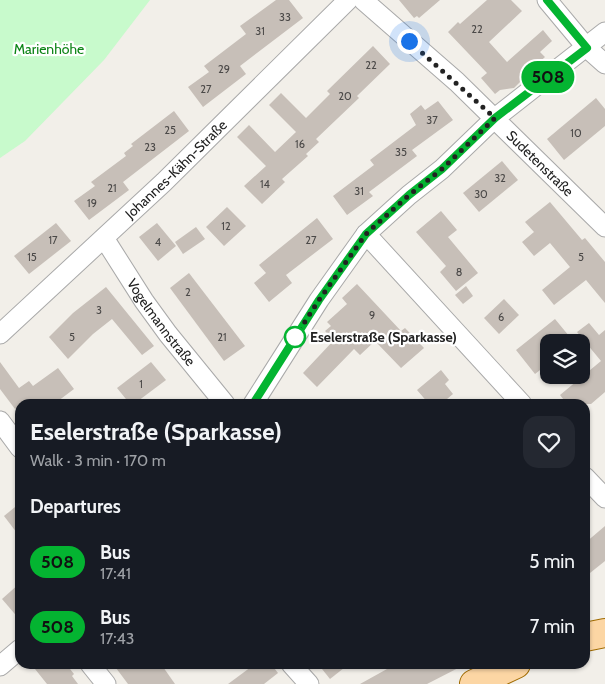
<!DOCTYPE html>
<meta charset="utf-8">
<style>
:root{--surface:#171b24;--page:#242831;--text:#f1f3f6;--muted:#9ea1a6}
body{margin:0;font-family:Cabin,sans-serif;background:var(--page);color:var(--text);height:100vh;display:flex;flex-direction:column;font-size:19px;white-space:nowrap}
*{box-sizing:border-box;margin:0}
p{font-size:16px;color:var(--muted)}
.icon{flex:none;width:28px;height:28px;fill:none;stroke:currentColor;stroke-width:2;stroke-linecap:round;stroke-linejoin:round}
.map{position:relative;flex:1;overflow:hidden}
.panel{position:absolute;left:15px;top:399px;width:575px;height:270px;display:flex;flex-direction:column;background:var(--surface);border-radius:15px;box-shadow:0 1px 4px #0004}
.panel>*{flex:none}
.badge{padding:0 10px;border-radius:16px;font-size:18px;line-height:32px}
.tools{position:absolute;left:540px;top:334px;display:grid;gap:10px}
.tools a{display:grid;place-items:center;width:50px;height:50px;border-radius:10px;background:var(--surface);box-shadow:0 1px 4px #0004;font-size:25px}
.you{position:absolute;width:25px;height:25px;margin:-12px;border:4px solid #fff;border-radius:50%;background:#1a73e8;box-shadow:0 0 0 8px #1a73e833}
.map>.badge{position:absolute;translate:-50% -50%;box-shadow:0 0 0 2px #fff}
h2{padding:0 15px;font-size:19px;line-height:45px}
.round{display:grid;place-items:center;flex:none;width:52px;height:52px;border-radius:15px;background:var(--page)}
.overview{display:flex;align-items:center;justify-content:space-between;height:85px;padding:0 15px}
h1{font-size:24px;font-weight:700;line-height:38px}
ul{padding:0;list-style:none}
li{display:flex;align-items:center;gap:15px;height:65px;padding:0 15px}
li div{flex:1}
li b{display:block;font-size:19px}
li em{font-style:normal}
li .badge{min-width:55px;font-weight:700;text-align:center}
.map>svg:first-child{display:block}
</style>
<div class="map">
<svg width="605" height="684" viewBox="0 0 605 684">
<rect width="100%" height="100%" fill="#f2efe9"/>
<!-- park -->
<polygon fill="#c8facc" points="0,0 150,0 104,60 25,141 0,158"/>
<!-- building -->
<g fill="#c7bfb8">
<polygon points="276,0 289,0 303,18 240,66 246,74 203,107 188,87 209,72 204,66 246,34 240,26"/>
<polygon points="399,0 440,0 419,18 417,16 414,18"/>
<polygon points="487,0 511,0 522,11 489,42 507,62 543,30 552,41 540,52 545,57 522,78 523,79 514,88 500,90 495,94 481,78 487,73 448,32 458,22 460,24"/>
<polygon points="373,46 390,64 357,96 359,98 316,139 319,142 306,154 308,156 282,179 285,182 262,204 244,186 266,166 237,137 249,125 275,152 296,132 269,105 281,93 306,118 330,94 327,91"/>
<polygon points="596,98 605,109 605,126 564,160 547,139"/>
<polygon points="438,101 453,120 412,150 417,156 369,192 373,196 347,215 333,196 374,165 370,160 416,125 410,114 421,105 425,110"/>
<polygon points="174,111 189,131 123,182 129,190 89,220 74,201 95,186 91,182 126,156 124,153 133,146 131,144"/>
<polygon points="502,161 518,180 479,212 463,193"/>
<polygon points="550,202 582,240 585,238 605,262 605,303 586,280 554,305 542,290 570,267 550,243 534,256 522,242 534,232 525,222"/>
<polygon points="227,207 246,226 224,246 206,227"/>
<polygon points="441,211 457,230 448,237 478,273 456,291 440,272 446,266 416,232"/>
<polygon points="317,218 333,239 286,275 292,283 269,302 254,283 266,273 259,265"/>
<polygon points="56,223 71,241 29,274 14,256"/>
<polygon points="157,223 176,246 158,261 139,237"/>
<polygon points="196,227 205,239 183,254 175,242"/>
<polygon points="189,273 245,346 224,361 170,288"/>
<polygon points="357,284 401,331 405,328 424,348 401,368 375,341 360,355 354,349 317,387 303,373 334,340 325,331 331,326 327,322 347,304 342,298"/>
<polygon points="466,286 473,296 463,304 455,295"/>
<polygon points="106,287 154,346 142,355 112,319 93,334 68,359 49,337 73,313"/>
<polygon points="504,299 519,315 499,334 484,318"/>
<polygon points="555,319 574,342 549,342 549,363 535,374 516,350"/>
<polygon points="589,323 599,335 605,330 605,392 591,404 567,404 560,395 601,361 577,332"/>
<polygon points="0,362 19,388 29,381 33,386 58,368 74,389 54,404 20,404 20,406 15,409 0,389"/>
<polygon points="151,362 166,380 134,404 130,404 117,388"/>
<polygon points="441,370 449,380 445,384 453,394 441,404 429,404 417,390"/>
<polygon points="20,503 20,537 4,516"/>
<polygon points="605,526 605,561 585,577 585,543"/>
<polygon points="20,583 20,620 2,599"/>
<polygon points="42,664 66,664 74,674 72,676 78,684 47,684 35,669"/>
<polygon points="113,664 161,664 175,684 128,684"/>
<polygon points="255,664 271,664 278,673 264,684 228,684"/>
<polygon points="318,664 349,664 330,679"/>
<polygon points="384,664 466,664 427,684 360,684 387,669"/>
</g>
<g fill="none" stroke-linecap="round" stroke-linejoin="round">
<!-- street casing -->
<g stroke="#a9a9a9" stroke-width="21">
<g id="street">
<path id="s1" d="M363 0 457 82 605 227"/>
<polyline points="547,0 587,48 605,64"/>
<polyline points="366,234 522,404"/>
<path id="s2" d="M104 238 144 301 168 334 225 404"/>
<path id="s3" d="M0 334 164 182 348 0"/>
<polyline points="253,404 319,300 366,234 409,195 442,169 495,118 605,32"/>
<polyline points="0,421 20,448"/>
<polyline points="585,477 605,498"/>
<polyline points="90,664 106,684"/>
<polyline points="291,664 309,684"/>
<polyline points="0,666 20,649"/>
</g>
</g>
<!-- primary casing -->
<g stroke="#a06b00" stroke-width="30">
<g id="primary">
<polyline points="585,637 605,633"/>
<polyline points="474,684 516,664"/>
</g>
</g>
<!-- street -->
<use href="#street" stroke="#fff" stroke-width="19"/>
<!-- primary -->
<use href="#primary" stroke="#fcd6a4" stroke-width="28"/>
</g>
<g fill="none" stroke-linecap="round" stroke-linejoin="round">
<!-- line casing -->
<g stroke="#fff" stroke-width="11">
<polyline id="line" points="253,404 319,300 366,234 409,195 442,169 495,118 587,48 547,0"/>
</g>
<!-- line -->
<use href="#line" stroke="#04b431" stroke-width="8"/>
<!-- walk -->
<polyline stroke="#222" stroke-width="5" stroke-dasharray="0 9" points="295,337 319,300 366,234 409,195 442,169 495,118 409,41"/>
</g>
<!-- markers -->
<circle fill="#fff" stroke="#04b431" stroke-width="2.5" cx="295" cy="337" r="10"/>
<g text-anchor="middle" stroke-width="4.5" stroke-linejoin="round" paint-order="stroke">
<!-- number labels -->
<g font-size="11" fill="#4b4948">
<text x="285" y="21">33</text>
<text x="477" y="33">22</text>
<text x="260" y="35">31</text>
<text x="371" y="69">22</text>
<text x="224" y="73">29</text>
<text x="206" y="93">27</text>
<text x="345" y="100">20</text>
<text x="432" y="124">37</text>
<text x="170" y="134">25</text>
<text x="576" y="137">10</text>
<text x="300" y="148">16</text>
<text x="150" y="151">23</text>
<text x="401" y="156">35</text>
<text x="500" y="182">32</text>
<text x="265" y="188">14</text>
<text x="112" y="192">21</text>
<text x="359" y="195">31</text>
<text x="481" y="198">30</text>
<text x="92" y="207">19</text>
<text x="226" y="230">12</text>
<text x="53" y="244">17</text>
<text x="311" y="244">27</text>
<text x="158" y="246">4</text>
<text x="32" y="261">15</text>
<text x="581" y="261">5</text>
<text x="459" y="276">8</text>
<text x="188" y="296">2</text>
<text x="99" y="314">3</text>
<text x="372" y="319">9</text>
<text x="501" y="321">6</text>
<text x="72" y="341">5</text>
<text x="222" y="341">21</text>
<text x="141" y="388">1</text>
</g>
<!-- park labels -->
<g font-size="14" fill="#0c8416" stroke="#fff">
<text x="49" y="54">Marienhöhe</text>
</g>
<!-- street labels -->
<g font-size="14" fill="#222" stroke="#fff">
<text dy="5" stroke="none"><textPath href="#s1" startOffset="241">Sudetenstraße</textPath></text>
<text dy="5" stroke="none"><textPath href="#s3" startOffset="241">Johannes-Kähn-Straße</textPath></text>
<text dy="5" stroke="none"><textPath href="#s2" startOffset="102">Vogelmannstraße</textPath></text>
</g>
<!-- stop labels -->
<g font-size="14" font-weight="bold" fill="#222" stroke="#fff" text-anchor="start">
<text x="310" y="342">Eselerstraße (Sparkasse)</text>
</g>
</g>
</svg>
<div class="tools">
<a><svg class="icon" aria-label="layers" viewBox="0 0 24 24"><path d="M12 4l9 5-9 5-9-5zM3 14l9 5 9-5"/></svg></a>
</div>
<div class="you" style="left:409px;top:41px"></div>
<b class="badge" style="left:548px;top:77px;background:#04b431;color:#111">508</b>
<section class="panel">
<div class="overview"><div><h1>Eselerstraße (Sparkasse)</h1><p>Walk · 3 min · 170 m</p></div><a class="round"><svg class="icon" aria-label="heart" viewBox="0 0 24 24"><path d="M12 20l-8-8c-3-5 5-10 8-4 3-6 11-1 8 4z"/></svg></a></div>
<h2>Departures</h2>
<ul>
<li><span class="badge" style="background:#04b431;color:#111">508</span><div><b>Bus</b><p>17:41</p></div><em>5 min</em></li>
<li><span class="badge" style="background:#04b431;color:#111">508</span><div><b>Bus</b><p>17:43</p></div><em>7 min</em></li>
</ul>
</section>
</div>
